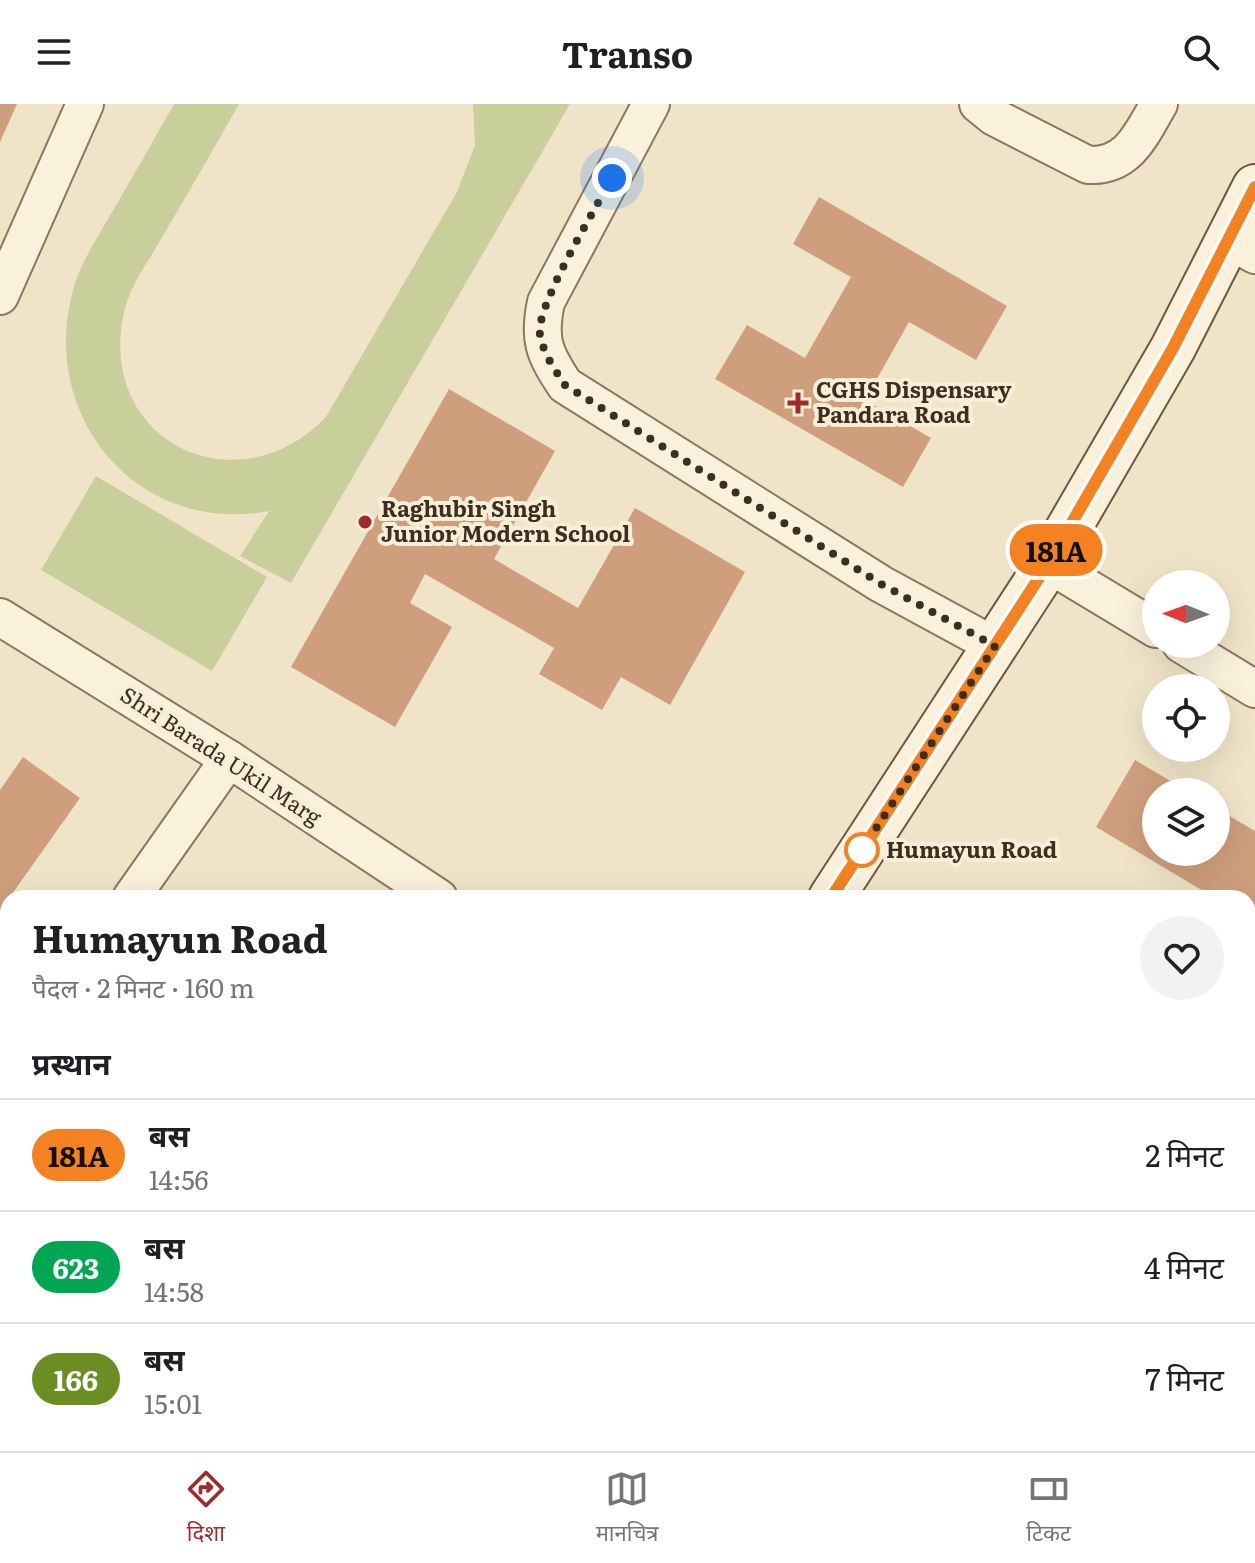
<!DOCTYPE html>
<html lang="hi">
<meta charset="utf-8">
<style>
:root{--surface:#fff;--page:#f2f2f2;--text:#202124;--muted:#757577;--line:#e0e0e0;--accent:#9e2a2b}
body{margin:0;font-family:Literata,"Noto Sans Devanagari",serif;background:var(--page);color:var(--text);height:100vh;display:flex;flex-direction:column;font-size:30px;white-space:nowrap}
*{box-sizing:border-box;margin:0}
p{font-size:26px;color:var(--muted)}
.icon{flex:none;width:44px;height:44px;fill:none;stroke:currentColor;stroke-width:2;stroke-linecap:round;stroke-linejoin:round}
.map{position:relative;flex:1;overflow:hidden}
.details{position:absolute;left:0px;top:786px;width:1256px;height:562px;display:flex;flex-direction:column;background:var(--surface);border-radius:24px 24px 0 0;box-shadow:0 8px 32px #0002}
.details>*{flex:none}
.badge{padding:0 16px;border-radius:26px;font-size:28px;line-height:52px}
.needle{width:52px;rotate:271deg}
.buttons{position:absolute;left:1142px;top:466px;display:grid;gap:16px}
.buttons a{display:grid;place-items:center;width:88px;height:88px;border-radius:50%;background:var(--surface);box-shadow:0 8px 32px #0002;font-size:40px}
.you{position:absolute;width:40px;height:40px;margin:-20px;border:6px solid #fff;border-radius:50%;background:#1a73e8;box-shadow:0 0 0 12px #1a73e833}
.map>.badge{position:absolute;translate:-50% -50%;box-shadow:0 0 0 4px #fff}
h2{padding:0 32px;font-size:30px;line-height:72px}
.round{display:grid;place-items:center;flex:none;width:84px;height:84px;border-radius:42px;background:var(--page)}
.head{display:flex;align-items:center;justify-content:space-between;height:136px;padding:0 32px}
h1{font-size:38px;font-weight:700;line-height:60px}
ul{padding:0;list-style:none}
li{display:flex;align-items:center;gap:24px;height:112px;padding:0 32px;border-top:2px solid var(--line)}
li div{flex:1}
li b{display:block;font-size:30px}
li em{font-style:normal}
li .badge{min-width:88px;font-weight:700;text-align:center}
header{display:flex;justify-content:space-between;align-items:center;height:104px;padding:0 32px;background:var(--surface);font-size:36px;font-weight:700}
.tabs{display:flex;justify-content:space-around;align-items:center;height:112px;border-top:2px solid var(--line);background:var(--surface);font-size:22px;color:var(--muted)}
.tabs a{display:grid;justify-items:center;gap:4px}
.tabs .selected{color:var(--accent)}
.map>svg:first-child{display:block}
</style>
<header><svg class="icon" aria-label="menu" viewBox="0 0 24 24"><path d="M4 6h16M4 12h16M4 18h16"/></svg>Transo<svg class="icon" aria-label="search" viewBox="0 0 24 24"><circle cx="10" cy="10" r="6"/><path d="M15 15l6 6"/></svg></header>
<div class="map">
<svg width="1255" height="1347" viewBox="0 0 1255 1347">
<rect width="100%" height="100%" fill="#f0e4c8"/>
<!-- pitch -->
<g fill="#c9cf9b">
<path d="M174 0H239C213 46 187 91 160 137 146 161 128 185 123 213 99 340 239 404 326 313L457 88 475 41 473 0H570L291 479 240 452 269 407C138 432 38 313 73 186 80 160 97 134 111 110 132 74 153 37 174 0Z"/>
<polygon points="96,372 267,473 212,567 41,466"/>
</g>
<!-- building -->
<g fill="#cf9f7d">
<polygon points="0,0 17,0 0,38"/>
<polygon points="819,93 1007,202 976,256 909,218 865,296 931,334 903,383 715,275 747,221 805,254 851,173 793,140"/>
<polygon points="449,285 555,347 494,455 578,504 635,404 745,468 670,601 621,573 602,606 539,570 554,544 425,470 410,499 452,523 395,623 291,563"/>
<polygon points="23,653 80,694 0,807 0,686"/>
<polygon points="1135,656 1189,688 1156,688 1156,748 1216,748 1216,704 1255,727 1255,818 1248,813 1248,794 1215,794 1096,723"/>
<polygon points="1248,1070 1255,1074 1255,1156 1248,1152"/>
<polygon points="8,1187 8,1340 22,1340 17,1347 0,1347 0,1199"/>
<polygon points="184,1340 249,1340 261,1347 180,1347"/>
<polygon points="864,1340 968,1340 965,1347 880,1347"/>
</g>
<g fill="none" stroke-linecap="round" stroke-linejoin="round">
<!-- street casing -->
<g stroke="#8d765c" stroke-width="40">
<g id="street">
<path d="M651 0 546 198C538 236 544 249 565 281L881 480 995 542"/>
<path d="M978 0 994 13 1088 61C1129 63 1141 30 1159 0"/>
<polyline points="1226,135 1255,151"/>
<polyline points="0,192 85,0"/>
<polyline points="1048,460 1156,525"/>
<polyline points="0,513 229,655 439,794"/>
<polyline points="1181,540 1255,585"/>
<polyline points="131,794 229,655"/>
<polyline points="0,979 8,968"/>
<polyline points="641,1340 653,1347"/>
<polyline points="1212,1340 1226,1347"/>
<polyline points="362,1347 366,1340"/>
</g>
</g>
<!-- secondary casing -->
<g stroke="#6f573f" stroke-width="48">
<g id="secondary">
<polyline points="831,794 1048,460 1173,244 1255,83"/>
<polyline points="509,1347 513,1340"/>
</g>
</g>
<!-- street -->
<use href="#street" stroke="#faf1dc" stroke-width="36"/>
<!-- secondary -->
<use href="#secondary" stroke="#faf1dc" stroke-width="44"/>
</g>
<g fill="none" stroke-linecap="round" stroke-linejoin="round">
<!-- line casing -->
<g stroke="#fff" stroke-width="18">
<polyline id="line" points="831,794 1048,460 1173,244 1255,83"/>
</g>
<!-- line -->
<use href="#line" stroke="#f58220" stroke-width="12"/>
<!-- walk -->
<path stroke="#3d2e20" stroke-width="8" stroke-dasharray="0 14.4" d="M612 74C596 104 535 203 540 231 543 249 555 266 565 281L881 480 995 542 862 746"/>
</g>
<!-- markers -->
<g fill="#9e2a2b" stroke="#f7eed8" stroke-width="3">
<path d="M794 287h8v8h8v8h-8v8h-8v-8h-8v-8h8z"/>
<circle cx="365" cy="418" r="8"/>
</g>
<circle fill="#fff" stroke="#f58220" stroke-width="4" cx="862" cy="746" r="16"/>
<g text-anchor="middle" stroke-width="8" stroke-linejoin="round" paint-order="stroke">
<!-- poi labels -->
<g font-size="22" font-weight="bold" fill="#3d2e20" stroke="#f7eed8" text-anchor="start">
<text x="816" y="294">CGHS Dispensary<tspan x="816" dy="25">Pandara Road</tspan></text>
<text x="381" y="413">Raghubir Singh<tspan x="381" dy="25">Junior Modern School</tspan></text>
</g>
<!-- street labels -->
<g font-size="22" fill="#3d2e20" stroke="#f7eed8">
<text transform="translate(221 652) rotate(33)" y="8">Shri Barada Ukil Marg</text>
</g>
<!-- stop labels -->
<g font-size="22" font-weight="bold" fill="#3d2e20" stroke="#f7eed8" text-anchor="start">
<text x="886" y="754">Humayun Road</text>
</g>
</g>
</svg>
<div class="buttons">
<a><svg class="needle" viewBox="-14 -14 28 28"><path d="M0-13l5 13h-10z" fill="#e53935"/><path d="M0 13l5-13h-10z" fill="#757577"/></svg></a>
<a><svg class="icon" aria-label="locate" viewBox="0 0 24 24"><circle cx="12" cy="12" r="6"/><path d="M12 2v4M12 18v4M2 12h4M18 12h4"/></svg></a>
<a><svg class="icon" aria-label="layers" viewBox="0 0 24 24"><path d="M12 4l9 5-9 5-9-5zM3 14l9 5 9-5"/></svg></a>
</div>
<div class="you" style="left:612px;top:74px"></div>
<b class="badge" style="left:1056px;top:446px;background:#f58220;color:#111">181A</b>
<section class="details">
<div class="head"><div><h1>Humayun Road</h1><p>पैदल · 2 मिनट · 160 m</p></div><a class="round"><svg class="icon" aria-label="heart" viewBox="0 0 24 24"><path d="M12 20l-8-8c-3-5 5-10 8-4 3-6 11-1 8 4z"/></svg></a></div>
<h2>प्रस्थान</h2>
<ul>
<li><span class="badge" style="background:#f58220;color:#111">181A</span><div><b>बस</b><p>14:56</p></div><em>2 मिनट</em></li>
<li><span class="badge" style="background:#00a651;color:#fff">623</span><div><b>बस</b><p>14:58</p></div><em>4 मिनट</em></li>
<li><span class="badge" style="background:#6b8e23;color:#fff">166</span><div><b>बस</b><p>15:01</p></div><em>7 मिनट</em></li>
</ul>
</section>
</div>
<nav class="tabs">
<a class="selected"><svg class="icon" aria-label="directions" viewBox="0 0 24 24"><path d="M12 3l9 9-9 9-9-9zM9 14v-3h6M13 9l2 2-2 2"/></svg>दिशा</a>
<a><svg class="icon" aria-label="map" viewBox="0 0 24 24"><path d="M3 6l6-2 6 2 6-2v14l-6 2-6-2-6 2zM9 4v14M15 6v14"/></svg>मानचित्र</a>
<a><svg class="icon" aria-label="tickets" viewBox="0 0 24 24"><path d="M3 7h18v10H3zM15 7v10"/></svg>टिकट</a>
</nav>
